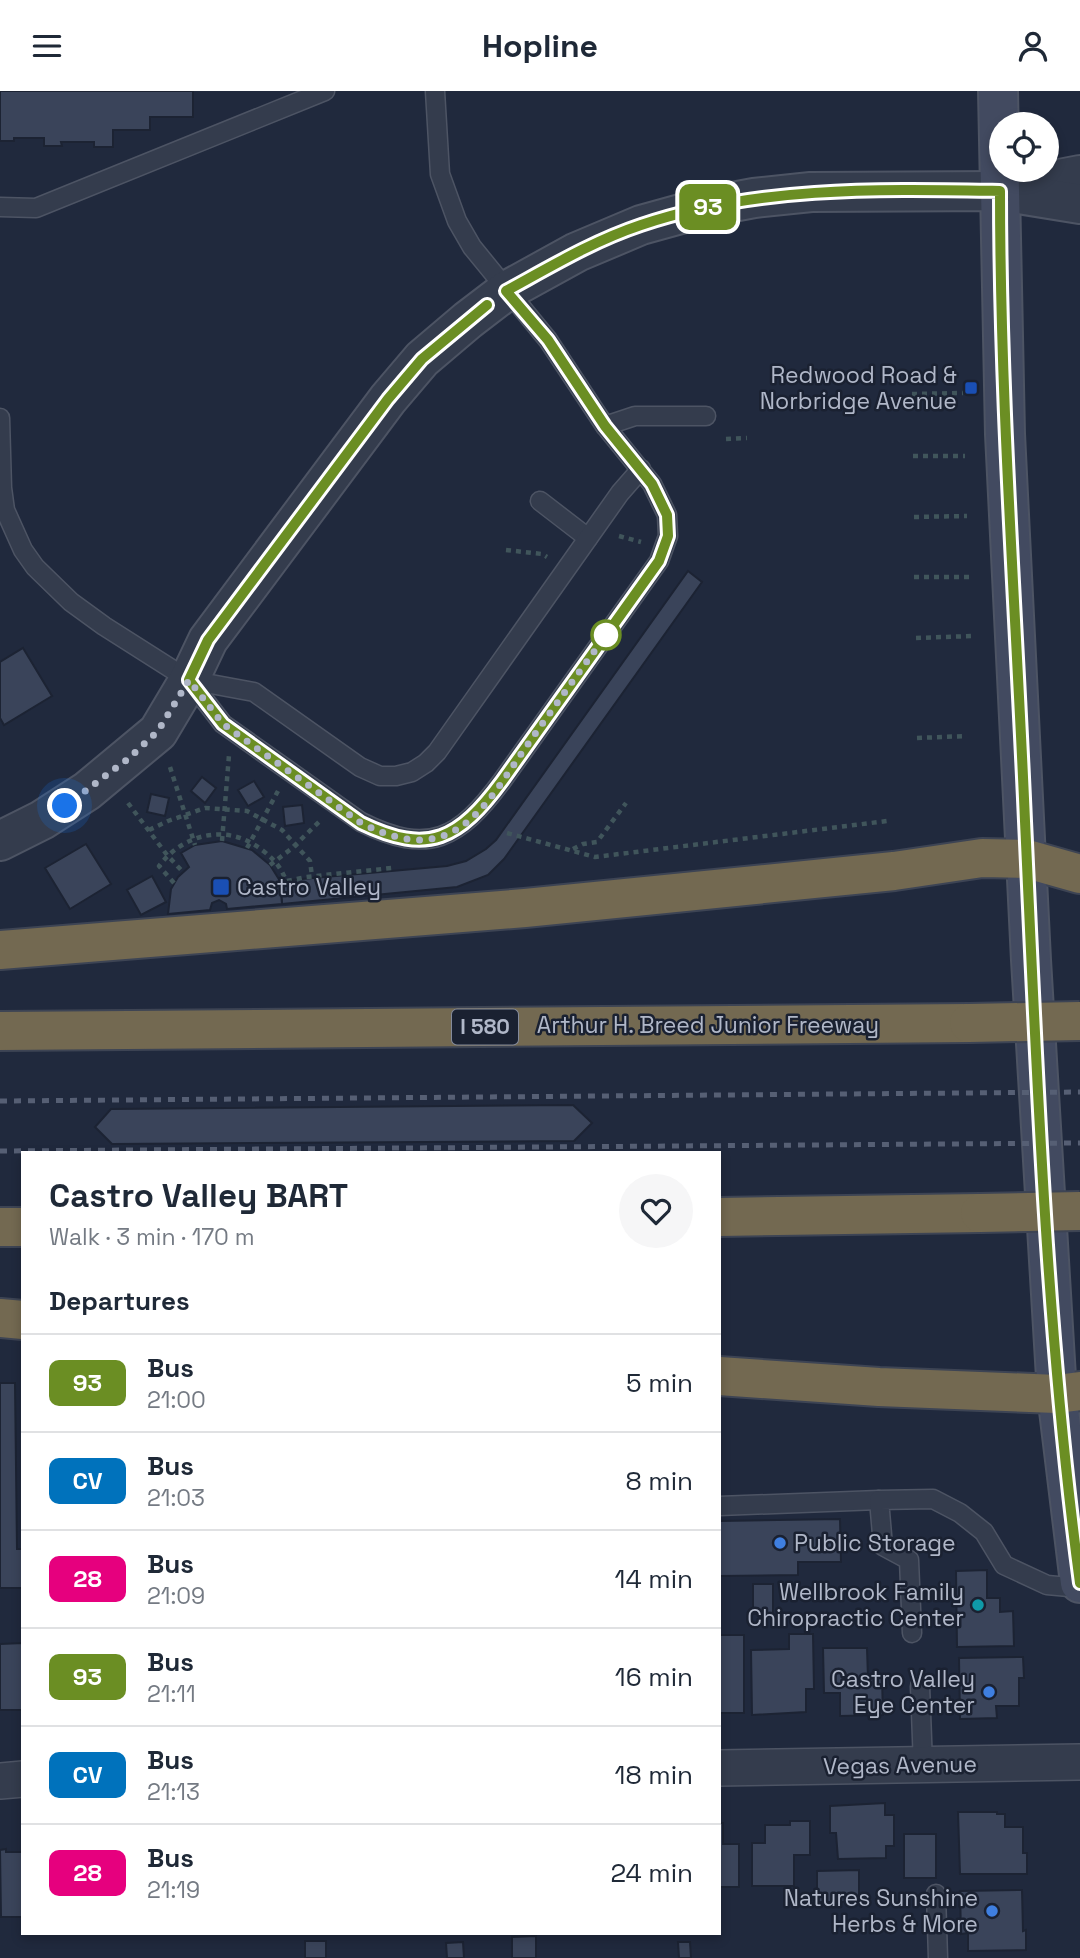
<!DOCTYPE html>
<meta charset="utf-8">
<style>
:root{--surface:#fff;--page:#f6f6f7;--text:#1f2937;--muted:#747a83;--line:#e0e1e3}
body{margin:0;font-family:"Space Grotesk",sans-serif;background:var(--page);color:var(--text);height:100vh;display:flex;flex-direction:column;font-size:26px;white-space:nowrap}
*{box-sizing:border-box;margin:0}
p{font-size:23px;color:var(--muted)}
.icon{flex:none;width:38px;height:38px;fill:none;stroke:currentColor;stroke-width:2;stroke-linecap:round;stroke-linejoin:round}
.map{position:relative;flex:1;overflow:hidden}
.details{position:absolute;left:21px;top:1060px;width:700px;height:784px;display:flex;flex-direction:column;background:var(--surface);border-radius:0px;box-shadow:0 4px 10px #0003}
.details>*{flex:none}
.badge{padding:0 14px;border-radius:10px;font-size:24px;line-height:46px}
.buttons{position:absolute;left:989px;top:21px;display:grid;gap:14px}
.buttons a{display:grid;place-items:center;width:70px;height:70px;border-radius:50%;background:var(--surface);box-shadow:0 4px 10px #0003;font-size:35px}
.you{position:absolute;width:35px;height:35px;margin:-18px;border:5px solid #fff;border-radius:50%;background:#1a73e8;box-shadow:0 0 0 10px #1a73e833}
.map>.badge{position:absolute;translate:-50% -50%;box-shadow:0 0 0 4px #fff}
h2{padding:0 28px;font-size:26px;line-height:63px}
.round{display:grid;place-items:center;flex:none;width:74px;height:74px;border-radius:37px;background:var(--page)}
.head{display:flex;align-items:center;justify-content:space-between;height:119px;padding:0 28px}
h1{font-size:33px;font-weight:700;line-height:52px}
ul{padding:0;list-style:none}
li{display:flex;align-items:center;gap:21px;height:98px;padding:0 28px;border-top:2px solid var(--line)}
li div{flex:1}
li b{display:block;font-size:26px}
li em{font-style:normal}
li .badge{min-width:77px;font-weight:700;text-align:center}
header{display:flex;justify-content:space-between;align-items:center;height:91px;padding:0 28px;background:var(--surface);font-size:32px;font-weight:700}
.map>svg:first-child{display:block}
</style>
<header><svg class="icon" aria-label="menu" viewBox="0 0 24 24"><path d="M4 6h16M4 12h16M4 18h16"/></svg>Hopline<svg class="icon" aria-label="person" viewBox="0 0 24 24"><circle cx="12" cy="8" r="4"/><path d="M4 21q1-7 8-7t8 7"/></svg></header>
<div class="map">
<svg width="1080" height="1867" viewBox="0 0 1080 1867">
<rect width="100%" height="100%" fill="#20293d"/>
<!-- building -->
<g fill="#3a445a" stroke="#1c2333" stroke-width="2">
<polygon points="0,0 193,0 193,26 150,26 150,39 113,39 113,56 94,56 94,51 61,51 62,55 44,55 44,47 14,47 14,50 0,50"/>
<polygon points="688,480 702,491 504,768 488,784 457,796 282,813 280,790 447,775 466,770 486,758 496,749"/>
<polygon points="23,557 52,605 4,634 0,627 0,571"/>
<polygon points="202,686 216,697 205,712 191,700"/>
<polygon points="254,690 264,706 248,715 238,699"/>
<polygon points="151,703 169,707 165,725 147,721"/>
<polygon points="302,714 304,732 285,735 283,716"/>
<polygon points="222,750 252,759 270,774 280,790 282,813 227,818 226,813 219,809 212,812 210,819 168,823 171,798 178,786 189,776 181,762 195,754"/>
<polygon points="86,753 111,793 70,818 45,777"/>
<polygon points="152,785 166,811 141,824 127,799"/>
<polygon points="573,1014 592,1032 574,1050 112,1053 95,1036 111,1018"/>
<polygon points="0,1292 15,1292 17,1458 23,1458 23,1497 0,1497"/>
<polygon points="840,1428 841,1471 798,1471 798,1484 719,1485 719,1430"/>
<polygon points="987,1479 987,1507 1000,1507 1000,1521 1013,1520 1014,1555 957,1556 956,1480"/>
<rect x="753" y="1493" width="20" height="30"/>
<polygon points="789,1543 813,1543 814,1598 806,1598 806,1621 752,1624 751,1559 789,1558"/>
<rect x="719" y="1544" width="25" height="78"/>
<polygon points="23,1552 23,1619 0,1619 0,1553"/>
<polygon points="823,1557 867,1557 868,1587 882,1587 883,1624 840,1625 840,1602 824,1602"/>
<polygon points="1023,1566 1024,1587 1019,1587 1019,1615 996,1615 997,1627 960,1628 959,1567"/>
<polygon points="885,1712 885,1724 894,1724 894,1755 886,1755 886,1767 838,1768 836,1742 830,1742 830,1715"/>
<polygon points="958,1721 997,1721 997,1723 1005,1723 1005,1736 1023,1736 1023,1762 1027,1762 1027,1783 960,1783"/>
<polygon points="790,1730 810,1730 810,1764 794,1764 794,1795 752,1795 752,1752 765,1752 765,1734 790,1734"/>
<polygon points="719,1732 723,1732 723,1753 739,1753 739,1796 719,1796"/>
<rect x="904" y="1743" width="32" height="44"/>
<polygon points="6,1758 6,1761 23,1761 23,1826 1,1826 0,1759"/>
<polygon points="859,1779 859,1811 817,1811 817,1780"/>
<polygon points="1022,1799 1023,1840 1026,1839 1026,1859 968,1860 968,1842 961,1843 960,1800"/>
<polygon points="536,1845 536,1867 512,1867 512,1846"/>
<rect x="305" y="1850" width="21" height="17"/>
<polygon points="463,1851 464,1867 447,1867 446,1852"/>
<polygon points="678,1851 690,1851 691,1867 679,1867"/>
</g>
<g fill="none" stroke-linecap="round" stroke-linejoin="round">
<!-- service casing -->
<g stroke="#4d5464" stroke-width="21">
<g id="service">
<polyline points="0,116 36,117 325,0"/>
<path d="M0 327 2 397 5 419 23 459 35 476 71 511 104 535 189 589 223 633 361 731C429 765 459 748 502 690L659 470 668 445 667 424 652 393 605 335 548 249 472 156 457 130 440 83 435 0"/>
<polyline points="605,335 635,325 706,325"/>
<polyline points="540,410 588,447"/>
<polyline points="189,589 254,601 360,676 380,685 396,685 412,681 426,672 437,661 620,402 641,378"/>
<polyline points="719,1415 879,1409"/>
<polyline points="912,1542 909,1469 883,1455 879,1409 933,1408 960,1422 984,1441 1004,1474 1047,1494 1080,1497"/>
<polyline points="920,1595 923,1674"/>
<polyline points="936,1803 938,1867"/>
</g>
</g>
<!-- minor casing -->
<g stroke="#4d5464" stroke-width="38">
<g id="minor">
<polyline points="719,1677 1080,1671"/>
<polyline points="0,1690 23,1688"/>
</g>
</g>
<!-- tertiary casing -->
<g stroke="#4d5464" stroke-width="42">
<g id="tertiary">
<polyline points="1023,95 1080,84"/>
<polyline points="0,750 42,729 87,700 158,641 189,589 208,549 388,308 422,268 468,229 506,200 577,161 641,134 706,116 754,107 811,101 1000,100 1080,113"/>
</g>
</g>
<!-- secondary casing -->
<g stroke="#4d5464" stroke-width="42">
<polyline id="secondary" points="998,0 1005,343 1031,869 1057,1303 1080,1492"/>
</g>
<!-- motorway casing -->
<g stroke="#3d4454" stroke-width="42">
<g id="motorway">
<polyline points="0,859 525,817 894,780 982,767 1027,768 1080,783"/>
<polyline points="0,940 969,932"/>
<polyline points="719,1126 980,1122"/>
<polyline points="0,1136 23,1136"/>
<polyline points="0,1227 23,1229"/>
<polyline points="719,1285 879,1296 1057,1303 1080,1300"/>
</g>
</g>
<!-- path -->
<g stroke="#40555b" stroke-width="4.5" stroke-dasharray="5 5" stroke-linecap="butt">
<polyline points="912,303 963,302"/>
<polyline points="726,348 747,347"/>
<polyline points="913,365 965,365"/>
<polyline points="914,426 967,425"/>
<polyline points="619,445 641,451"/>
<polyline points="506,459 542,463 547,466"/>
<polyline points="914,486 970,486"/>
<polyline points="916,547 972,545"/>
<polyline points="917,647 967,645"/>
<polyline points="170,676 195,754"/>
<polyline points="128,712 167,764 183,781"/>
<polyline points="149,739 168,730 205,717 247,720 282,739 310,770 312,785"/>
<polyline points="507,742 595,766 887,730"/>
<polyline points="222,750 229,664"/>
<polyline points="247,757 278,700"/>
<polyline points="573,758 583,753 597,751 626,712"/>
<polyline points="270,774 291,758 321,729"/>
<polyline points="287,790 306,786 392,777"/>
<path d="M174 792 159 775C184 742 228 732 262 759 278 771 286 783 289 803"/>
</g>
<!-- service -->
<use href="#service" stroke="#343c4d" stroke-width="18"/>
<!-- minor -->
<use href="#minor" stroke="#343c4d" stroke-width="35"/>
<!-- tertiary -->
<use href="#tertiary" stroke="#343c4d" stroke-width="38"/>
<!-- secondary -->
<use href="#secondary" stroke="#424a60" stroke-width="38"/>
<!-- motorway -->
<use href="#motorway" stroke="#736951" stroke-width="38"/>
<!-- rail -->
<g stroke="#565f74" stroke-width="5" stroke-dasharray="7 7" stroke-linecap="butt">
<polyline points="0,1010 1080,1001"/>
<polyline points="0,1060 1080,1052"/>
</g>
<!-- motorway-bridge casing -->
<g stroke="#3d4454" stroke-width="42" stroke-linecap="butt">
<g id="motorway-bridge">
<polyline points="969,932 1080,930"/>
<polyline points="980,1122 1080,1120"/>
</g>
</g>
<!-- motorway-bridge -->
<use href="#motorway-bridge" stroke="#736951" stroke-width="38"/>
</g>
<g fill="none" stroke-linecap="round" stroke-linejoin="round">
<!-- line casing -->
<g stroke="#fff" stroke-width="16">
<path id="line" d="M487 214 422 268 388 308 208 549 189 589 223 633 361 732C429 765 459 748 502 690L659 470 668 445 667 424 652 393 605 335 548 249 506 200C550 176 593 150 641 134 756 95 880 98 1000 100 1000 311 1016 520 1025 730 1037 985 1046 1240 1080 1492"/>
</g>
<!-- line -->
<use href="#line" stroke="#6b8e23" stroke-width="10"/>
<!-- walk -->
<path stroke="#b0b7c8" stroke-width="7" stroke-dasharray="0 12.6" d="M65 715 128 668 158 640 189 589 223 633 361 732C390 746 421 757 452 741 485 724 507 682 528 653 554 616 580 580 606 544"/>
</g>
<!-- markers -->
<g fill="#1a4fb4" stroke="#1a2131" stroke-width="2.5">
<rect x="964" y="290" width="14" height="14" rx="3.5"/>
<rect x="212" y="787" width="18" height="18" rx="3.5"/>
</g>
<circle fill="#fff" stroke="#6b8e23" stroke-width="3.5" cx="606" cy="544" r="14"/>
<g fill="#3f7fe0" stroke="#1a2131" stroke-width="2.5">
<circle cx="780" cy="1452" r="7"/>
<circle cx="989" cy="1601" r="7"/>
<circle cx="992" cy="1820" r="7"/>
</g>
<circle fill="#0f9aa8" stroke="#1a2131" stroke-width="2.5" cx="978" cy="1514" r="7"/>
<g text-anchor="middle" stroke-width="5" stroke-linejoin="round" paint-order="stroke">
<!-- shield labels -->
<rect fill="#1a2131" stroke="#838a9b" stroke-width="2" x="452" y="918.5" width="66" height="35" rx="5"/>
<g font-size="21" font-weight="bold" fill="#b0b7c8">
<text x="485" y="943">I 580</text>
</g>
<!-- poi labels -->
<g font-size="23" fill="#b0b7c8" stroke="#1a2131" text-anchor="end">
<text x="957" y="292">Redwood Road &amp;<tspan x="957" dy="26">Norbridge Avenue</tspan></text>
<text x="237" y="804" text-anchor="start">Castro Valley</text>
<text x="794" y="1460" text-anchor="start">Public Storage</text>
<text x="964" y="1509">Wellbrook Family<tspan x="964" dy="26">Chiropractic Center</tspan></text>
<text x="975" y="1596">Castro Valley<tspan x="975" dy="26">Eye Center</tspan></text>
<text x="978" y="1815">Natures Sunshine<tspan x="978" dy="26">Herbs &amp; More</tspan></text>
</g>
<!-- street labels -->
<g font-size="23" fill="#b0b7c8" stroke="#1a2131">
<text x="708" y="942">Arthur H. Breed Junior Freeway</text>
<text transform="translate(900 1674) rotate(-1)" y="8">Vegas Avenue</text>
</g>
</g>
</svg>
<div class="buttons">
<a><svg class="icon" aria-label="locate" viewBox="0 0 24 24"><circle cx="12" cy="12" r="6"/><path d="M12 2v4M12 18v4M2 12h4M18 12h4"/></svg></a>
</div>
<div class="you" style="left:65px;top:715px"></div>
<b class="badge" style="left:708px;top:116px;background:#6b8e23;color:#fff">93</b>
<section class="details">
<div class="head"><div><h1>Castro Valley BART</h1><p>Walk · 3 min · 170 m</p></div><a class="round"><svg class="icon" aria-label="heart" viewBox="0 0 24 24"><path d="M12 20l-8-8c-3-5 5-10 8-4 3-6 11-1 8 4z"/></svg></a></div>
<h2>Departures</h2>
<ul>
<li><span class="badge" style="background:#6b8e23;color:#fff">93</span><div><b>Bus</b><p>21:00</p></div><em>5 min</em></li>
<li><span class="badge" style="background:#0072bc;color:#fff">CV</span><div><b>Bus</b><p>21:03</p></div><em>8 min</em></li>
<li><span class="badge" style="background:#e6007e;color:#fff">28</span><div><b>Bus</b><p>21:09</p></div><em>14 min</em></li>
<li><span class="badge" style="background:#6b8e23;color:#fff">93</span><div><b>Bus</b><p>21:11</p></div><em>16 min</em></li>
<li><span class="badge" style="background:#0072bc;color:#fff">CV</span><div><b>Bus</b><p>21:13</p></div><em>18 min</em></li>
<li><span class="badge" style="background:#e6007e;color:#fff">28</span><div><b>Bus</b><p>21:19</p></div><em>24 min</em></li>
</ul>
</section>
</div>
